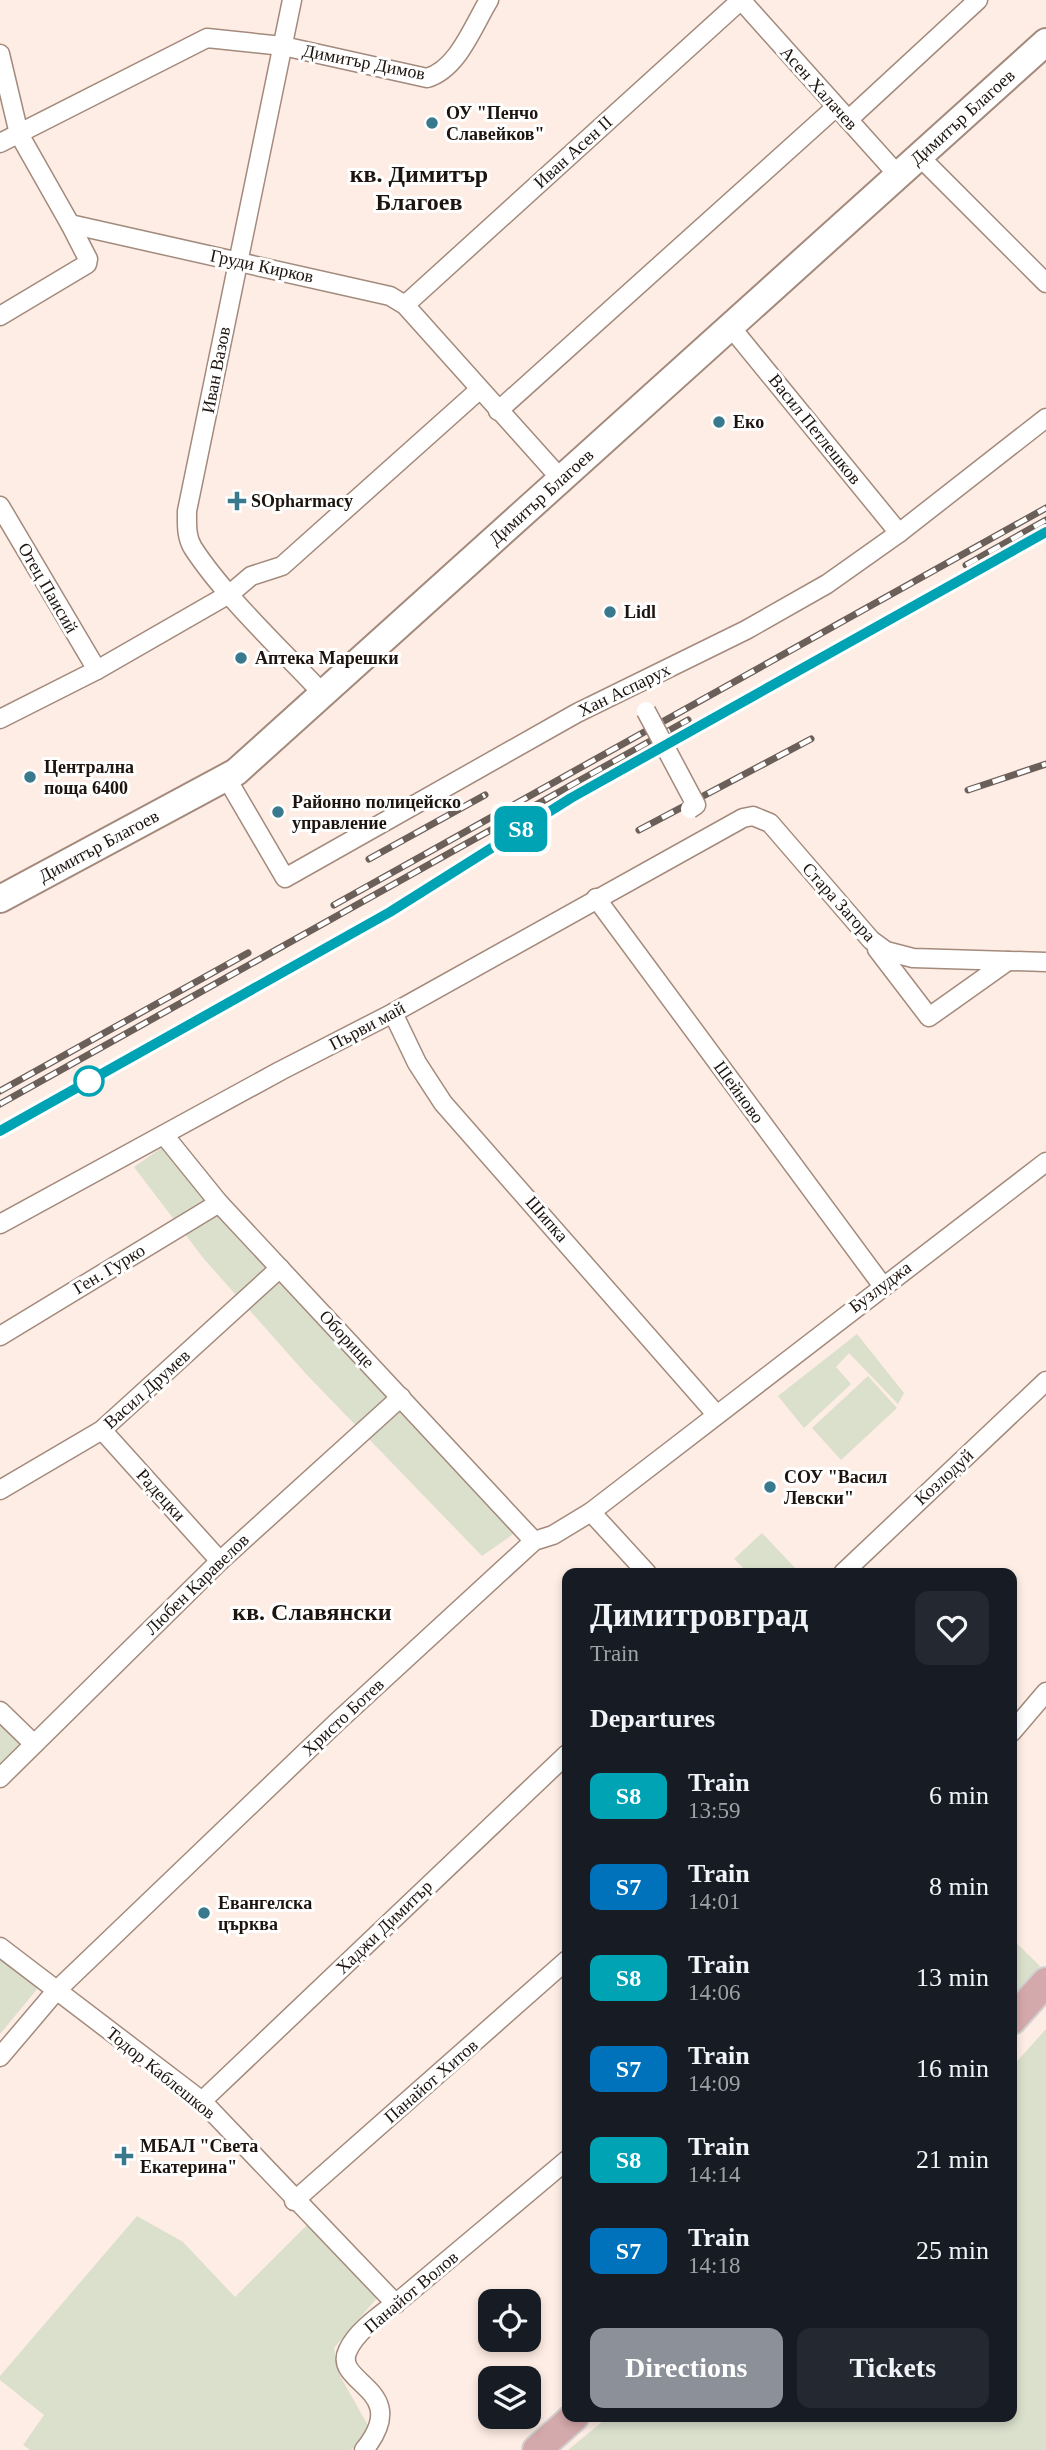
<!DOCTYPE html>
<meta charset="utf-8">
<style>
:root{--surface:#171b24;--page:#242831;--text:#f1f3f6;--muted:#9ea1a6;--accent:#8c9099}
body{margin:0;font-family:"Times New Roman",serif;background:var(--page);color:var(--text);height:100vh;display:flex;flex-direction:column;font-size:26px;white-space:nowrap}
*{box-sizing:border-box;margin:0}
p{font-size:23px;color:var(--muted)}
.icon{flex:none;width:38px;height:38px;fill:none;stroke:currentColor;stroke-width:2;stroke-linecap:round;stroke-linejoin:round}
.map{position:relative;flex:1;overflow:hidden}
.side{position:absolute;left:562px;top:1568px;width:455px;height:854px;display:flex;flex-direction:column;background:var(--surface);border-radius:14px;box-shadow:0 4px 10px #0003}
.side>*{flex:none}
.badge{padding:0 14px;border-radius:10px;font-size:24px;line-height:46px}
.tools{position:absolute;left:478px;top:2289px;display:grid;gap:14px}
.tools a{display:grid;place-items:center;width:63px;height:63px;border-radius:14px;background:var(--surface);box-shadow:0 4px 10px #0003;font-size:35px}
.map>.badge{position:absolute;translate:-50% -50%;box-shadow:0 0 0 4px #fff}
h2{padding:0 28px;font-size:26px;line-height:63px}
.round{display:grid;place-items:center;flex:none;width:74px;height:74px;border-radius:14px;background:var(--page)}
.head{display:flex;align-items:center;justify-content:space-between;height:119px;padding:0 28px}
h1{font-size:33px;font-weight:700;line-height:52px}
.button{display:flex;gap:14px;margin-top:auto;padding:14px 28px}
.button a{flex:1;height:80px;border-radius:14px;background:var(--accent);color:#fff;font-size:28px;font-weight:700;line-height:80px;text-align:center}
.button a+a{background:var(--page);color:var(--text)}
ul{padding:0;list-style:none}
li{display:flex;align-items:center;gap:21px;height:91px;padding:0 28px}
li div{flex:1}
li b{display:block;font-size:26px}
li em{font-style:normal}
li .badge{min-width:77px;font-weight:700;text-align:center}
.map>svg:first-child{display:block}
</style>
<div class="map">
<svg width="1046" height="2450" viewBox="0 0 1046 2450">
<rect width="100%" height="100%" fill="#feede4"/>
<!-- green -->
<g fill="#dbe0cd">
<polygon points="171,1141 522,1528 482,1556 307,1375 204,1259 134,1167"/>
<polygon points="857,1334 904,1393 898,1404 849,1353 836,1367 851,1384 804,1428 778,1396"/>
<polygon points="868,1376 897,1408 841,1460 812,1428"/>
<polygon points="762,1533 800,1573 748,1573 734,1559"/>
<polygon points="0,1723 23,1746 0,1768"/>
<polygon points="1012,1939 1040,1966 1012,1999"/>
<polygon points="0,1955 38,1988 0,2034"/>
<polygon points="1046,2029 1046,2450 568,2450 608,2417 1012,2417 1012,2067"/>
<polygon points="137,2216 183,2242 235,2297 312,2220 383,2291 334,2348 339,2374 370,2429 351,2450 30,2450 23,2445 44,2415 0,2380 0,2376"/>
</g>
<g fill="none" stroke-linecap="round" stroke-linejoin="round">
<!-- street casing -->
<g stroke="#a38a7c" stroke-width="21">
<g id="street">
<path d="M292 0 187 511C187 524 186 537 193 548 224 596 284 652 324 695"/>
<polyline points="741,0 897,174"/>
<polyline points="0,54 19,134 70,224 390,296 405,305 561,479"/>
<polyline points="848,120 978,0"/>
<path d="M0 143 207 38 283 46 427 78C458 69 473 26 489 0"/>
<polyline points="918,155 1046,283"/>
<polyline points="405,305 741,0"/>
<polyline points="0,316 87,264 88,259 70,224"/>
<polyline points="730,326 899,533"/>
<polyline points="498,411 836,107"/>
<polyline points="0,506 97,670"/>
<polyline points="0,719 97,670 231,593 251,576 282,566 479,390"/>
<polyline points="226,777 285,878 577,713 746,630 827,584 899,533 1046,418"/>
<polyline points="596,898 882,1285"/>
<polyline points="877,949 929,1017 1008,961"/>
<polyline points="393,1013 417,1063 443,1103 716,1414"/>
<polyline points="164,1135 219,1203 534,1541"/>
<polyline points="0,1224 280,1071 393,1013 743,818 753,816 770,823 871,940 886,951 913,958 1046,962"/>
<polyline points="0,1336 219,1203"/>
<polyline points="102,1430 220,1561"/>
<polyline points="0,1490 102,1430 280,1268"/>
<polyline points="591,1512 647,1573"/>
<polyline points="843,1573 1046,1381"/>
<polyline points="0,1711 34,1744"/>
<polyline points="1012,1732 1046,1692"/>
<polyline points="0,1778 220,1561 401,1397"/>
<polyline points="0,1947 202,2101 396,2304"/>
<polyline points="0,2057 56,1991 337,1722 534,1541 553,1535 591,1512 1046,1162"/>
<polyline points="202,2101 567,1754"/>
<polyline points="294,2201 567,1960"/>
<path d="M364 2450C414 2388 331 2384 348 2350 358 2328 388 2310 406 2295 460 2250 513 2205 567 2160"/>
</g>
</g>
<!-- secondary casing -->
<g stroke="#a38a7c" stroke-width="30">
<g id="secondary">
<path id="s1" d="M0 899 236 772 1046 42"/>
</g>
</g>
<!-- primary casing -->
<g stroke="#d2d0cf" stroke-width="32">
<g id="primary">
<polyline points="1012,2020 1046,1982"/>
<polyline points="537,2450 574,2417"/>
</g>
</g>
<!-- street -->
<use href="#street" stroke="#fff" stroke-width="18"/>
<!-- secondary -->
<use href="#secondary" stroke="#fff" stroke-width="26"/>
<!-- primary -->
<use href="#primary" stroke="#d4a9ab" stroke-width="28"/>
<!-- rail casing -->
<g stroke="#6b5f59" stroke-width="7">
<g id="rail">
<polyline points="966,565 1046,520"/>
<polyline points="968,790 1046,764"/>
<polyline points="639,830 811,739"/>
<polyline points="369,859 485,795"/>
<polyline points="334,905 1046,508"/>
<polyline points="0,1091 248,953"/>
<polyline points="0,1104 688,720"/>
<polyline points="0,1131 390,912 571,798 1046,532"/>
</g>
</g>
<!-- rail -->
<use href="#rail" stroke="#fff" stroke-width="4.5" stroke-dasharray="13" stroke-linecap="butt"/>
<!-- street-bridge casing -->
<g stroke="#a38a7c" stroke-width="21" stroke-linecap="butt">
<polyline id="street-bridge" points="646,711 696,805 690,809"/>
</g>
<!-- street-bridge -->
<use href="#street-bridge" stroke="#fff" stroke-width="18"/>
</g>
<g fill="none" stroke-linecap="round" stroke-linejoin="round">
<!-- line casing -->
<g stroke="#fff" stroke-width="16">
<polyline id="line" points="0,1131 390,912 571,798 1046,532"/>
</g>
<!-- line -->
<use href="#line" stroke="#00a3b4" stroke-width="10"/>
</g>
<!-- markers -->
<g fill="#39798d" stroke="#fff" stroke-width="2.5">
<circle cx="432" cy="123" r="7"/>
<circle cx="719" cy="422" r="7"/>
<path d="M233.5 490.5h7v7h7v7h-7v7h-7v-7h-7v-7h7z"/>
<circle cx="610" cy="612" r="7"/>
<circle cx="241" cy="658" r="7"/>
<circle cx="30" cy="777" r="7"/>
<circle cx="278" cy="812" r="7"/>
<circle cx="770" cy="1487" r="7"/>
<circle cx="204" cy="1913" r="7"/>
<path d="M120.5 2145.5h7v7h7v7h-7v7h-7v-7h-7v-7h7z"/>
</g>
<circle fill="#fff" stroke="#00a3b4" stroke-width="3.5" cx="89" cy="1081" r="14"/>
<g text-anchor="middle" stroke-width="6" stroke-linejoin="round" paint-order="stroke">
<!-- street labels -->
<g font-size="18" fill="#1d140f" stroke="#fff">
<text transform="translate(364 62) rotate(11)" y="6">Димитър Димов</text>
<text transform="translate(819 88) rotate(48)" y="6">Асен Халачев</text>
<text dy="6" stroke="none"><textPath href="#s1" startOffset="1246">Димитър Благоев</textPath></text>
<text transform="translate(573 152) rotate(-42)" y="6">Иван Асен II</text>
<text transform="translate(262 266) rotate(12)" y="6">Груди Кирков</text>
<text transform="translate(216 370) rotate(-79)" y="6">Иван Вазов</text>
<text transform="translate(815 429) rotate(51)" y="6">Васил Петлешков</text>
<text dy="6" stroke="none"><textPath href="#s1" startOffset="679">Димитър Благоев</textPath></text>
<text transform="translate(48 588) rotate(60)" y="6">Отец Паисий</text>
<text transform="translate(624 690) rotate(-26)" y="6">Хан Аспарух</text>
<text dy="6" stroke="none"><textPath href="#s1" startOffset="112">Димитър Благоев</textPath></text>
<text transform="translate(839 902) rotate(48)" y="6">Стара Загора</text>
<text transform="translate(367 1026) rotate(-28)" y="6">Първи май</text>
<text transform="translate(739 1092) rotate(54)" y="6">Шейново</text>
<text transform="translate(547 1219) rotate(49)" y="6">Шипка</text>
<text transform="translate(109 1269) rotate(-31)" y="6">Ген. Гурко</text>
<text transform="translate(880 1287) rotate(-37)" y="6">Бузлуджа</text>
<text transform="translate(347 1339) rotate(47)" y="6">Оборище</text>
<text transform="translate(147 1389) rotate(-42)" y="6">Васил Друмев</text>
<text transform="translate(944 1477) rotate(-43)" y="6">Козлодуй</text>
<text transform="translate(161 1495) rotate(48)" y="6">Радецки</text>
<text transform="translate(197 1584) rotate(-44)" y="6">Любен Каравелов</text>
<text transform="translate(343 1717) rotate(-43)" y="6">Христо Ботев</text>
<text transform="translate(384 1927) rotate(-44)" y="6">Хаджи Димитър</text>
<text transform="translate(161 2073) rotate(39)" y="6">Тодор Каблешков</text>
<text transform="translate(431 2081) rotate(-41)" y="6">Панайот Хитов</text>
<text transform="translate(411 2292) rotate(-40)" y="6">Панайот Волов</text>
</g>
<!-- poi labels -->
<g font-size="18" font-weight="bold" fill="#1d140f" stroke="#fff" text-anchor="start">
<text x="446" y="119">ОУ "Пенчо<tspan x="446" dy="21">Славейков"</tspan></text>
<text x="733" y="428">Еко</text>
<text x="251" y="507">SOpharmacy</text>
<text x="624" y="618">Lidl</text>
<text x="255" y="664">Аптека Марешки</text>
<text x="44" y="773">Централна<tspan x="44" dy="21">поща 6400</tspan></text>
<text x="292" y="808">Районно полицейско<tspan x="292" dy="21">управление</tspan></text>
<text x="784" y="1483">СОУ "Васил<tspan x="784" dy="21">Левски"</tspan></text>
<text x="218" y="1909">Евангелска<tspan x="218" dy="21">църква</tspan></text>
<text x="140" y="2152">МБАЛ "Света<tspan x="140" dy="21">Екатерина"</tspan></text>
</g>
<!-- district labels -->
<g font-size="24" font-weight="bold" fill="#1d140f" stroke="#fff">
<text x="419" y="182">кв. Димитър<tspan x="419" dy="28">Благоев</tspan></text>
<text x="312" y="1620">кв. Славянски</text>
</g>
</g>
</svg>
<div class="tools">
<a><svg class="icon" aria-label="locate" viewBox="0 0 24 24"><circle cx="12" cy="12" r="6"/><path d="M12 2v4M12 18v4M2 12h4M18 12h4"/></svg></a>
<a><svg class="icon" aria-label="layers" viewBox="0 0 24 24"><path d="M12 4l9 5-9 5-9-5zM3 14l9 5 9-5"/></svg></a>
</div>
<b class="badge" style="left:521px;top:829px;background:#00a3b4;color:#fff">S8</b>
<section class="side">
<div class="head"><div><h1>Димитровград</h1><p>Train</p></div><a class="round"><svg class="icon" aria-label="heart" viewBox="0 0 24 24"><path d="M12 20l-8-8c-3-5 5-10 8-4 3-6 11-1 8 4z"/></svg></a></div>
<h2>Departures</h2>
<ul>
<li><span class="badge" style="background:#00a3b4;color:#fff">S8</span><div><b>Train</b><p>13:59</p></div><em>6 min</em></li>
<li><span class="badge" style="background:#0072bc;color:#fff">S7</span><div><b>Train</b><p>14:01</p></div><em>8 min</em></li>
<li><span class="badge" style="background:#00a3b4;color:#fff">S8</span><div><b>Train</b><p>14:06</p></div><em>13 min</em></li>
<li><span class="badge" style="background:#0072bc;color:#fff">S7</span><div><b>Train</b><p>14:09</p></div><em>16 min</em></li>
<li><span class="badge" style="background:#00a3b4;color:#fff">S8</span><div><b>Train</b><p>14:14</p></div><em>21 min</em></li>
<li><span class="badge" style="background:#0072bc;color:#fff">S7</span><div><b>Train</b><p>14:18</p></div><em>25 min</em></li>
</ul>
<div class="button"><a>Directions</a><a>Tickets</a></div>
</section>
</div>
